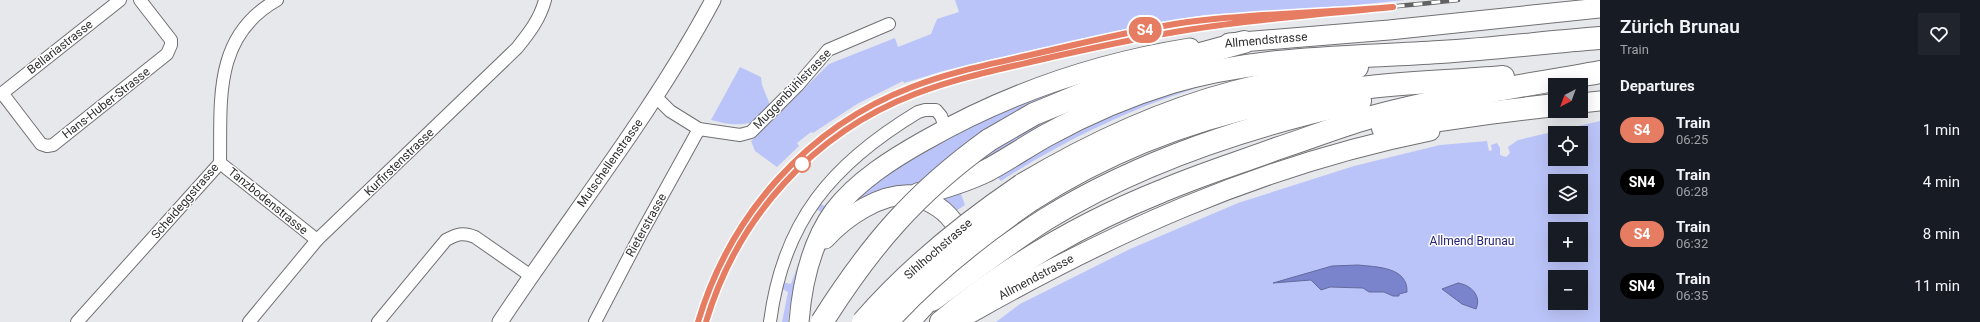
<!DOCTYPE html>
<meta charset="utf-8">
<style>
:root{--surface:#171b24;--page:#20242c;--text:#f1f3f6;--muted:#9ea1a6}
body{margin:0;font-family:Roboto,sans-serif;background:var(--page);color:var(--text);height:100vh;display:flex;flex-direction:column;font-size:15px;white-space:nowrap}
*{box-sizing:border-box;margin:0}
p{font-size:13px;color:var(--muted)}
.icon{flex:none;width:22px;height:22px;fill:none;stroke:currentColor;stroke-width:2;stroke-linecap:round;stroke-linejoin:round}
.map{position:relative;flex:1;overflow:hidden}
.side{display:flex;flex-direction:column;background:var(--surface);width:380px}
.side>*{flex:none}
.badge{padding:0 8px;border-radius:13px;font-size:14px;line-height:26px}
.needle{width:26px;rotate:221deg}
.buttons{position:absolute;left:1548px;top:78px;display:grid;gap:8px}
.buttons a{display:grid;place-items:center;width:40px;height:40px;border-radius:0px;background:var(--surface);box-shadow:0 4px 16px #0002;font-size:20px}
.map>.badge{position:absolute;translate:-50% -50%;box-shadow:0 0 0 2px #fff}
h2{padding:0 20px;font-size:15px;line-height:36px}
.round{display:grid;place-items:center;flex:none;width:42px;height:42px;border-radius:0px;background:var(--page)}
.headline{display:flex;align-items:center;justify-content:space-between;height:68px;padding:0 20px}
h1{font-size:19px;font-weight:600;line-height:30px}
ul{padding:0;list-style:none}
li{display:flex;align-items:center;gap:12px;height:52px;padding:0 20px}
li div{flex:1}
li b{display:block;font-size:15px}
li em{font-style:normal}
li .badge{min-width:44px;font-weight:700;text-align:center}
main{display:flex;flex:1;min-height:0}
.map>svg:first-child{display:block}
</style>
<main>
<div class="map">
<svg width="1600" height="322" viewBox="0 0 1600 322">
<rect width="100%" height="100%" fill="#e7e8eb"/>
<!-- green -->
<g fill="#bbc4f8" fill-rule="evenodd">
<polygon points="955,0 1405,0 1346,6 1204,15 1074,40 943,71 904,83 903,81 857,104 813,133 811,132 797,143 799,146 777,167 755,151 751,141 829,64 895,38 898,47 931,34 937,19 959,12"/>
<polygon points="1129,66 916,187 842,214 869,183 975,119"/>
<path d="M740 67 761 77 762 85 771 107C767 110 763 115 759 118 747 128 725 124 711 120Z"/>
<path d="M1231 77C1209 84 1186 91 1164 99 1107 120 1052 148 1001 181L997 177 961 194 965 205 956 211 933 197 1085 124 1144 99Z"/>
<polygon points="1086,101 966,174 982,155 1008,138"/>
<path d="M1600 121V322H996L1020 304 1130 249 1238 203 1354 166 1440 145 1487 141 1489 151 1492 150 1491 145 1497 143 1500 148V155L1506 157 1510 153 1508 147 1518 140ZM1555 133H1581V159H1555ZM1555 181H1581V207H1555ZM1555 229H1581V255H1555ZM1555 277H1581V303H1555Z"/>
<path d="M818 202 826 207C804 249 793 275 788 322H782L788 292 781 288 782 282 791 284 804 248 822 213 815 208Z"/>
</g>
<!-- water -->
<g fill="#7a84cc" stroke="#636a9d">
<path d="M1358 265C1377 267 1408 267 1407 292L1399 294V296H1393L1384 292H1369L1363 288 1330 287 1321 290 1311 280 1273 283 1332 266Z"/>
<path d="M1458 283C1471 285 1482 296 1476 309L1462 304 1442 289Z"/>
</g>
<g fill="none" stroke-linecap="round" stroke-linejoin="round">
<!-- minor casing -->
<g stroke="#717174" stroke-width="14">
<g id="minor">
<polyline points="2,93 41,144 47,146 53,145 167,54 171,45 171,40 140,0"/>
<polyline points="0,95 120,0"/>
<polyline points="655,96 670,111 699,129 740,135 751,132 798,85 828,50 889,24"/>
<polyline points="220,163 317,240"/>
<path d="M77 322 220 163C221 100 213 36 277 0"/>
<path d="M249 322 317 240 517 48C529 33 540 19 545 0"/>
<path d="M378 322 446 240C457 234 463 232 475 237L531 276"/>
<polyline points="595,322 642,232 699,129"/>
<path d="M770 322C783 221 832 164 918 112L925 110H936L941 116 946 129"/>
</g>
</g>
<!-- tertiary casing -->
<g stroke="#717174" stroke-width="17">
<path id="tertiary" d="M500 322C571 215 652 114 713 0"/>
</g>
<!-- primary casing -->
<g stroke="#717174" stroke-width="21">
<g id="primary">
<polyline points="1229,43 1389,30 1600,8"/>
<polyline points="1581,103 1600,101"/>
<path d="M825 239C845 217 881 192 913 195 919 196 927 201 933 204 948 212 959 227 964 244"/>
<path d="M799 322C802 284 811 243 834 211 857 181 892 159 924 141 1008 93 1096 63 1190 48"/>
<polyline points="910,322 941,288"/>
<path d="M955 322C1108 234 1257 166 1430 131"/>
</g>
</g>
<!-- motorway casing -->
<g stroke="#717174" stroke-width="24">
<g id="motorway">
<polyline points="1145,69 1244,42"/>
<polyline points="1094,89 1163,72"/>
<polyline points="1383,128 1488,113 1555,105"/>
<polyline points="989,140 1034,114 1107,84"/>
<path d="M1022 185C1089 145 1159 112 1235 92 1275 81 1316 75 1357 67"/>
<path d="M919 194C942 188 965 181 986 171 1007 160 1027 146 1047 135 1087 113 1129 95 1172 82 1260 56 1350 58 1440 52 1494 49 1547 42 1600 38"/>
<path d="M1031 200C1133 134 1250 99 1370 87 1414 82 1459 81 1503 77"/>
<path d="M932 300C970 272 1007 244 1046 219 1142 160 1251 125 1360 101"/>
<path d="M941 322C1007 267 1082 223 1162 191 1199 175 1238 163 1276 149 1307 139 1337 127 1368 118 1444 97 1523 86 1600 72"/>
</g>
</g>
<!-- minor -->
<use href="#minor" stroke="#fff" stroke-width="12"/>
<!-- tertiary -->
<use href="#tertiary" stroke="#fff" stroke-width="15"/>
<!-- primary -->
<use href="#primary" stroke="#fff" stroke-width="19"/>
<!-- motorway -->
<use href="#motorway" stroke="#fff" stroke-width="22"/>
<!-- rail casing -->
<g stroke="#626263" stroke-width="4.5">
<g id="rail">
<path d="M698 322C729 215 807 128 911 88 956 70 1005 61 1053 50 1119 35 1186 20 1254 16"/>
<path d="M706 322C737 218 813 133 914 94 964 75 1016 65 1067 54 1103 46 1138 37 1174 32 1268 17 1364 10 1458 0"/>
</g>
</g>
<!-- rail -->
<use href="#rail" stroke="#fff" stroke-width="3" stroke-dasharray="9" stroke-linecap="butt"/>
<!-- motorway-bridge casing -->
<g stroke="#717174" stroke-width="24" stroke-linecap="butt">
<g id="motorway-bridge">
<path d="M822 322C870 246 915 193 989 140"/>
<path d="M863 322C909 269 963 225 1022 185"/>
<path d="M887 322C929 275 979 236 1031 200"/>
</g>
</g>
<!-- motorway-bridge -->
<use href="#motorway-bridge" stroke="#fff" stroke-width="22"/>
</g>
<g fill="none" stroke-linecap="round" stroke-linejoin="round">
<!-- line casing -->
<g stroke="#fff" stroke-width="9">
<path id="line" d="M698 322C730 215 807 127 912 87 953 71 996 63 1039 53 1088 42 1138 29 1188 22 1256 13 1325 13 1393 7 1324 14 1255 19 1187 30 1142 37 1097 47 1052 57 1006 68 959 77 915 94 813 133 737 218 706 322"/>
</g>
<!-- line -->
<use href="#line" stroke="#e67d63" stroke-width="6"/>
</g>
<!-- markers -->
<circle fill="#fff" stroke="#e67d63" stroke-width="2" cx="802" cy="164" r="8"/>
<g text-anchor="middle" stroke-width="3" stroke-linejoin="round" paint-order="stroke">
<!-- street labels -->
<g font-size="12" fill="#2e2e2f" stroke="#fff">
<text transform="translate(1266 40) rotate(-5)" y="4">Allmendstrasse</text>
<text transform="translate(60 47) rotate(-38)" y="4">Bellariastrasse</text>
<text transform="translate(792 89) rotate(-46)" y="4">Muggenbühlstrasse</text>
<text transform="translate(106 103) rotate(-38)" y="4">Hans-Huber-Strasse</text>
<text transform="translate(399 162) rotate(-44)" y="4">Kurfirstenstrasse</text>
<text transform="translate(610 163) rotate(-55)" y="4">Mutschellenstrasse</text>
<text transform="translate(185 201) rotate(-49)" y="4">Scheideggstrasse</text>
<text transform="translate(268 201) rotate(39)" y="4">Tanzbodenstrasse</text>
<text transform="translate(646 225) rotate(-61)" y="4">Rieterstrasse</text>
<text transform="translate(938 249) rotate(-41)" y="4">Sihlhochstrasse</text>
<text transform="translate(1036 277) rotate(-28)" y="4">Allmendstrasse</text>
</g>
<!-- park labels -->
<g font-size="12" fill="#262276" stroke="#fff">
<text x="1472" y="245">Allmend Brunau</text>
</g>
</g>
</svg>
<div class="buttons">
<a><svg class="needle" viewBox="-14 -14 28 28"><path d="M0-13l5 13h-10z" fill="#e53935"/><path d="M0 13l5-13h-10z" fill="#9ea1a6"/></svg></a>
<a><svg class="icon" aria-label="locate" viewBox="0 0 24 24"><circle cx="12" cy="12" r="6"/><path d="M12 2v4M12 18v4M2 12h4M18 12h4"/></svg></a>
<a><svg class="icon" aria-label="layers" viewBox="0 0 24 24"><path d="M12 4l9 5-9 5-9-5zM3 14l9 5 9-5"/></svg></a>
<a>+</a>
<a>−</a>
</div>
<b class="badge" style="left:1145px;top:30px;background:#e67d63;color:#fff">S4</b>
</div>
<section class="side">
<div class="headline"><div><h1>Zürich Brunau</h1><p>Train</p></div><a class="round"><svg class="icon" aria-label="heart" viewBox="0 0 24 24"><path d="M12 20l-8-8c-3-5 5-10 8-4 3-6 11-1 8 4z"/></svg></a></div>
<h2>Departures</h2>
<ul>
<li><span class="badge" style="background:#e67d63;color:#fff">S4</span><div><b>Train</b><p>06:25</p></div><em>1 min</em></li>
<li><span class="badge" style="background:#000;color:#fff">SN4</span><div><b>Train</b><p>06:28</p></div><em>4 min</em></li>
<li><span class="badge" style="background:#e67d63;color:#fff">S4</span><div><b>Train</b><p>06:32</p></div><em>8 min</em></li>
<li><span class="badge" style="background:#000;color:#fff">SN4</span><div><b>Train</b><p>06:35</p></div><em>11 min</em></li>
</ul>
</section>
</main>
